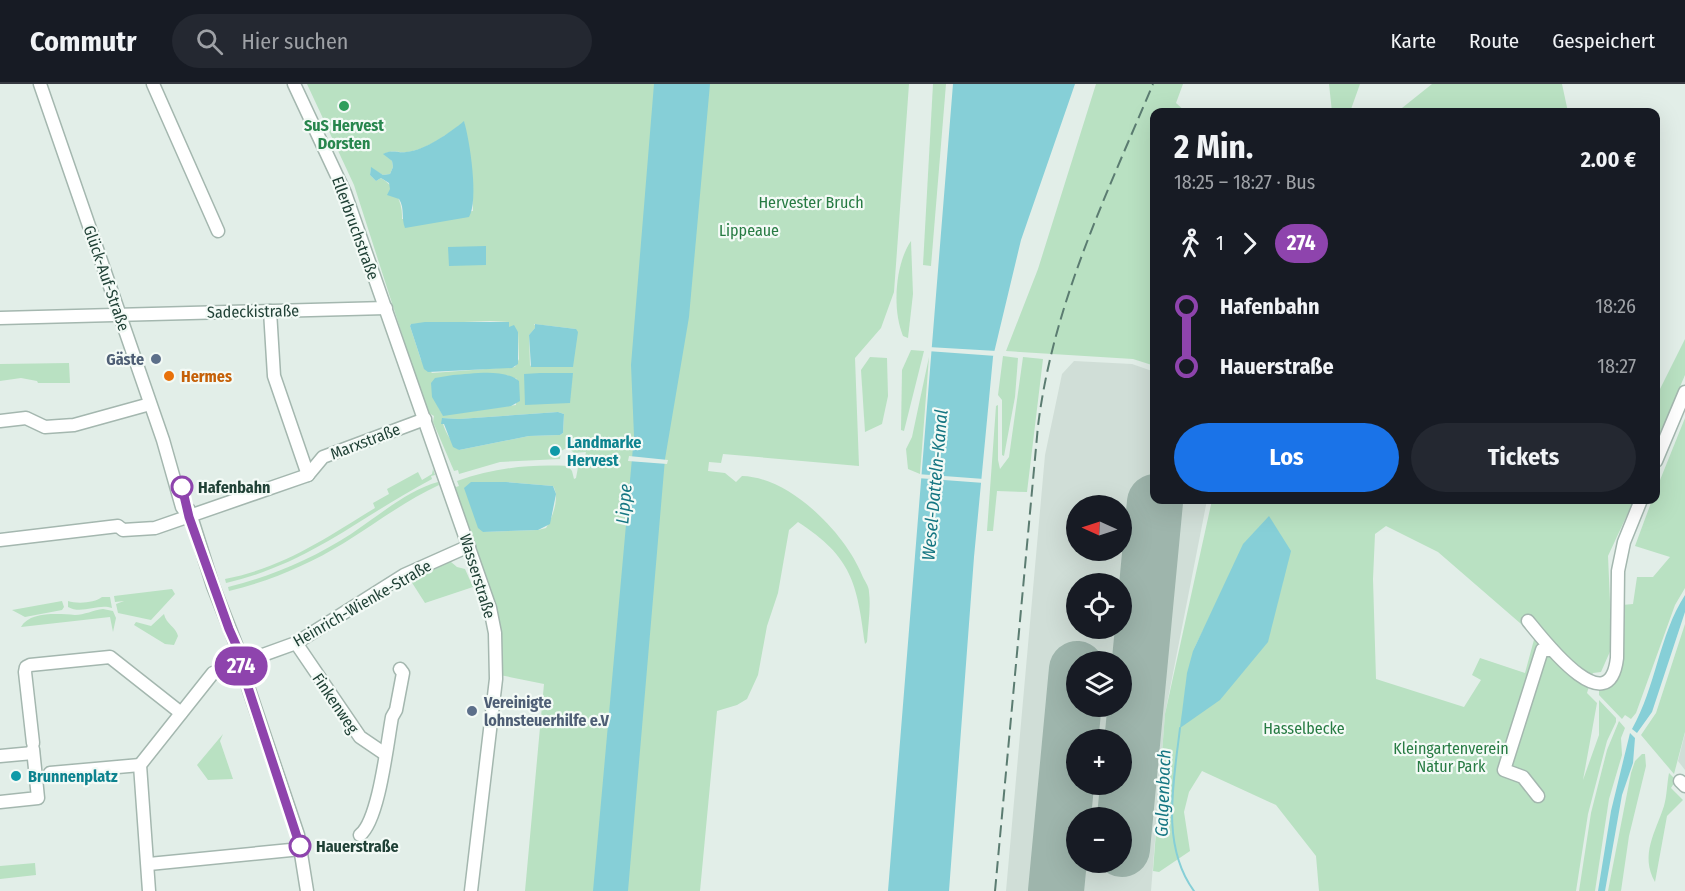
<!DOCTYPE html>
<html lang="de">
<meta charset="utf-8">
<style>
:root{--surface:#171b24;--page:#242831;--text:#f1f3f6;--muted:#9ea1a6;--line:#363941;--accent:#1a73e8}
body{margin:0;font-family:"Fira Sans Condensed",sans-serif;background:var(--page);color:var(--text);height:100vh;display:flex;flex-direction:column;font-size:22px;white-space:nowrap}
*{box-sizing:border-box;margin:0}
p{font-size:20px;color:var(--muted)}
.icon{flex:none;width:33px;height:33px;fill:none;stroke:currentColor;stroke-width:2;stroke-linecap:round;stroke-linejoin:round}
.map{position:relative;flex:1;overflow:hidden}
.drawer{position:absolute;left:1150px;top:24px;width:510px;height:396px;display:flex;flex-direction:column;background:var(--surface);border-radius:12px;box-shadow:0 6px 24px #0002}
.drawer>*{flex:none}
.badge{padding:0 12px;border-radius:20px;font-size:21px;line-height:39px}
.needle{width:39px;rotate:273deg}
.tools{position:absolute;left:1066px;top:411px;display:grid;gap:12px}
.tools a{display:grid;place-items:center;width:66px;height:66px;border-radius:50%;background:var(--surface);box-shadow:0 6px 24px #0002;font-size:30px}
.map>.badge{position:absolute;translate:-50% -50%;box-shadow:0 0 0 3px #fff}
.legs{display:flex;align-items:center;gap:9px;height:66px;padding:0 24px;font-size:20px}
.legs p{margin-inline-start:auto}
.overview{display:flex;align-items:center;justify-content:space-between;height:102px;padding:0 24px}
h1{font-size:33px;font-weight:700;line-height:45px}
.cta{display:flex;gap:12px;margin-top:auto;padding:12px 24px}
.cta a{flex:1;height:69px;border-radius:36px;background:var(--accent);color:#fff;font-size:24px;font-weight:700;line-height:69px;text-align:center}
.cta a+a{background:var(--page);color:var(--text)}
ul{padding:0 24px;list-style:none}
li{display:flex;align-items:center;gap:21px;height:60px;font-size:22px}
li i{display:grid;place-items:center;width:9px;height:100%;margin:0 8px;background:currentColor}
li i::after{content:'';width:15px;height:15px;margin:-8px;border:4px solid;border-radius:50%;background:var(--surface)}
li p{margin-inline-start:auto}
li:first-child i{background:linear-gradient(#0000 50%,currentColor 0)}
li:last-child i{background:linear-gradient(currentColor 50%,#0000 0)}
header{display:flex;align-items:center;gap:36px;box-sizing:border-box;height:84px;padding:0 30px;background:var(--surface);border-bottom:2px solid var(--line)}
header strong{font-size:28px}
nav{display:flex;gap:33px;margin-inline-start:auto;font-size:21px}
.search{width:420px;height:54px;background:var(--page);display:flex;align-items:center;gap:15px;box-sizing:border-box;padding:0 21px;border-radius:33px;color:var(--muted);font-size:22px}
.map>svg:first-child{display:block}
</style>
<header>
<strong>Commutr</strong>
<div class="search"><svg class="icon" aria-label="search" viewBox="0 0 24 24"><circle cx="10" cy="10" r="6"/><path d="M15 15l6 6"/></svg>Hier suchen</div>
<nav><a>Karte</a><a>Route</a><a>Gespeichert</a></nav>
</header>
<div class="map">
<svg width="1685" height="807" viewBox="0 0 1685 807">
<rect width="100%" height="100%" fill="#e2eee8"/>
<!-- built -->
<g fill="#d0ded7" fill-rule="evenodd">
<path d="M1074 277 1132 280 1155 288V416H1207L1165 630 1151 807H1006L1045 371 1062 290ZM1077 422H1122V466H1077ZM1077 500H1122V544H1077ZM1077 578H1122V622H1077ZM1077 656H1122V700H1077ZM1077 734H1122V778H1077Z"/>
<polygon points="1685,649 1685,686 1678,677"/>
</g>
<!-- green -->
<g fill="#b9e1c2" fill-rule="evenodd">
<path d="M307 0H909L894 208 881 244 855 274 859 382 723 370 721 379 709 378 708 387 725 389 736 398 742 392C790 393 845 449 862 491 864 496 869 502 869 508 871 524 868 542 867 558L865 560C857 499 852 473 798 438L789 446 778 509 767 542 758 591 747 615 737 621 717 627 700 807H525L544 600 500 591V574L449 394 451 393 456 403 459 402 457 397C494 384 529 380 568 382L572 387 574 395 576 394 579 378 584 376 586 368 574 369 571 366 572 361 561 367 560 375 500 378 459 390 458 386 454 387 433 338 434 332 427 328 354 101ZM464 38 472 88 473 127 402 135C403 119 395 102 381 94L376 97 370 91 371 84 383 91 390 90 393 83 392 77 384 70C393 65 398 69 407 68 427 66 449 49 464 38ZM490 237 509 238V243L518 248 519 275 515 283 432 289 421 276 410 242 411 240ZM534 240 576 245 530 282 529 251 536 243ZM506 291 517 295 516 321 443 331 438 323ZM558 328 564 330 563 349 560 351 529 352 459 366C451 357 443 346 442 334L459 335ZM471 398H506L553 402C560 413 553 433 546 444L538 446 483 448Z"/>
<polygon points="933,0 946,0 931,182 923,181"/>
<polygon points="1096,0 1183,0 1176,19 1186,28 1155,28 1155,282 1133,275 1006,267 1038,185"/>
<polygon points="1329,0 1360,0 1350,28 1332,28"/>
<polygon points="1432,0 1562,0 1568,28 1397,28"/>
<path d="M911 157 913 210 908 254 903 252C892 226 895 180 911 157Z"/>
<polygon points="1685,255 1685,291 1656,359 1656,313"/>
<polygon points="911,266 924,267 904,347 901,346 902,286"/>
<polygon points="1003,272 1018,274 1015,313 1004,372 1002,371 1002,316 998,311"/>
<polygon points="870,273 887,274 888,312 882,340 865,348 861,286"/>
<polygon points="929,273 920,390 908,385 906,365 912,353"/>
<polygon points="1023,273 1043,275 1027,408 997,407 993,447 987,447 996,322 998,321 998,376 1000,385 1009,373"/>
<polygon points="69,279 70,299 38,299 37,297 21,294 0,297 0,280"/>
<path d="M1685 334V504L1675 521 1636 629 1631 635 1625 631 1622 635 1599 611V603C1605 600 1614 597 1618 591 1623 583 1625 530 1622 521L1633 520 1637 493H1653L1670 473 1635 462 1652 416H1656V406Z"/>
<path d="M433 385 435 391 431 392 432 395C358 434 311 479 226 499L225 495C285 483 324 455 375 424L373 419 389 410 387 405 418 388 422 396 432 390Z"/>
<path d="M438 398 439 401C405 417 376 439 344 459 308 481 270 497 229 507L228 503C272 492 312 475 351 450 378 432 408 406 438 398Z"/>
<path d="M1212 416H1634L1608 472 1612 563 1601 588 1593 589 1587 609 1597 619 1583 696 1599 651V616L1616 634V638L1607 657 1588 730 1576 807H1319L1316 772 1276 721 1202 687 1189 708 1184 728 1190 767 1159 788 1153 787 1165 630ZM1269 432 1193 567 1215 522ZM1386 442 1438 468 1535 552 1525 589 1480 574 1472 591 1481 596 1464 623 1376 595 1373 495 1375 450Z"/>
<polygon points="445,478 451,478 457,483 465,485 473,503 425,519 409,494"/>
<polygon points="172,505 175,510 151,536 118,529 116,520 124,517 115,518 114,512"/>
<path d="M102 513H110L112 524C98 519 82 531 68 523V517C77 520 95 519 102 513Z"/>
<polygon points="62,517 64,523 62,526 25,533 12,526"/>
<path d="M103 525 113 527 116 534 113 548 110 533 21 543C30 527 59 530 75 531 84 531 94 526 103 525Z"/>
<path d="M164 530C166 540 176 543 178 552L174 561 165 560 134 541 136 538 151 542Z"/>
<polygon points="1685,540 1685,648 1674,690 1641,651 1656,629"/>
<polygon points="1619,637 1625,644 1621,654 1622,671 1609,715 1595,807 1579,807 1591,729 1607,666"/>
<polygon points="223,650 220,657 233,695 208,696 197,681"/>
<polygon points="1642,670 1645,670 1646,682 1629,752 1621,807 1608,807 1631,689 1635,677"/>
<path d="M1669 689 1676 696 1671 704 1683 716 1667 732 1655 798C1640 771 1655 749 1664 722 1667 712 1667 699 1669 689Z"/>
<polygon points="35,779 36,791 0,795 0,782"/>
</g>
<!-- water -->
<g fill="#86cfd7">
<polygon points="654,0 710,0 689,233 665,375 628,807 593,807 634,352 631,281"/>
<polygon points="953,0 1075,0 1021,156 993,273 974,473 949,807 888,807"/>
<path d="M464 37C470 57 479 117 469 133L405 144C401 134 405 124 399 115L387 111 390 105 389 99 381 94 376 97 370 91 371 83 383 91 390 90 393 83 392 77 383 70C392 65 397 69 406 68 424 67 451 48 464 37Z"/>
<polygon points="486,162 486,181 449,182 448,163"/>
<polygon points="425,238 509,238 509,243 514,241 518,248 518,280 512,284 428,288 424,285 410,242 411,240"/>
<polygon points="535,240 576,245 578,248 573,283 531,283 529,251 535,244"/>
<polygon points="540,289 573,289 570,319 525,321 524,290"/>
<path d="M453 291C472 290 504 284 519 297L520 317 511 322 443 332 432 313 431 299 435 294Z"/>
<polygon points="558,328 564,330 563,349 560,351 529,352 459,366 453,363 444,340 441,340 442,334 459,335"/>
<polygon points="471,398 506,398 553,402 556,410 550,440 538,446 483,448 478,444 464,404"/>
<polygon points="1269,432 1291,467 1268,558 1220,616 1180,644 1187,589 1193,567 1243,460"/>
<path d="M1685 511V528L1652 628 1637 649 1632 645C1656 603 1659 551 1685 511Z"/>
<polygon points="1630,649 1635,654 1633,679 1622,711 1605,807 1598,807 1611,727"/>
</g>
<!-- pier -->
<g fill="#e2eee8">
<polygon points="928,263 997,267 996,272 927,267"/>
<polygon points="629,372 668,376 667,380 628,377"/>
<polygon points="917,390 984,395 984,399 917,394"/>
</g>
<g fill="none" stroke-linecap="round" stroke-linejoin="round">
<!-- stream -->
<path stroke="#86cfd7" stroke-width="2" d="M1180 644C1174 697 1160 761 1194 807"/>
<!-- runway -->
<g stroke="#9eb5ac" stroke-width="56">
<polyline points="1122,765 1155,418"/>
<polyline points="1056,807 1077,585"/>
</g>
<!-- minor casing -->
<g stroke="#a4b7af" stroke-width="15">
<g id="minor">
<polyline points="40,0 163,356 182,423 189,433"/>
<polyline points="153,0 218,147"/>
<polyline points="294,0 345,109 490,524 495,549 496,595 471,807"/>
<polyline points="270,227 274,292 308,391"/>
<polyline points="0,234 386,224"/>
<polyline points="0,337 26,334 45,343 74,341 150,320"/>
<polyline points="1656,377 1685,308"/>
<polyline points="189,426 213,502 237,563 240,579 298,751 307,807"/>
<polyline points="0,456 118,442 123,446 155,444 308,391 323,373 425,335"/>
<path d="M1528 537C1542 554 1609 642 1617 574L1618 487 1624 458 1641 416"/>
<polyline points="296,559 360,653 385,670"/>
<polyline points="33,659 25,588 26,583 30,581 110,573 181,629"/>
<polyline points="0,672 33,669"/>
<polyline points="50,689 140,681"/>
<polyline points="1680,697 1685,702"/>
<polyline points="1538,712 1523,693 1504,686 1542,566 1552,566"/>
<polyline points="0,718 38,714 33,665"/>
<path d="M360 751C379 736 387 660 392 633L396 626 403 589 400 585"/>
<polyline points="149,780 301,765"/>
<polyline points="149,807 140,681 213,589 296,559 404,491 469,462"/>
</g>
</g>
<!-- minor -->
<use href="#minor" stroke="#fff" stroke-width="12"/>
<!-- rail -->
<path stroke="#5b7c71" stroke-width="2" stroke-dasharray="12 6" stroke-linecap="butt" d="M995 807 1038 342C1053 220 1106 112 1153 0"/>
</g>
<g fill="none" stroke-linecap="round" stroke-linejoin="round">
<!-- line-1 casing -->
<g stroke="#fff" stroke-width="14">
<polyline id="line-1" points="182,403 189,433 229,545 237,563 240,579 300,762"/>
</g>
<!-- line-1 -->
<use href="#line-1" stroke="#8e44ad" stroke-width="9"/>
</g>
<!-- markers -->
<circle fill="#2e9e5b" stroke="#f3faf6" stroke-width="2" cx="344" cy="22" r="6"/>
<g fill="#5c6f8a" stroke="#f3faf6" stroke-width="2">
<circle cx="156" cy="275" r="6"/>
<circle cx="472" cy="627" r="6"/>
</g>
<circle fill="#e8710a" stroke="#f3faf6" stroke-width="2" cx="169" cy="292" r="6"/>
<g fill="#0f9aa8" stroke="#f3faf6" stroke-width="2">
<circle cx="555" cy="367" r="6"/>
<circle cx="16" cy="692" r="6"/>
</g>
<g fill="#fff" stroke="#8e44ad" stroke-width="3">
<circle cx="182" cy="403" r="10"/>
<circle cx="300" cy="762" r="10"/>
</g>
<g text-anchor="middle" stroke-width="4.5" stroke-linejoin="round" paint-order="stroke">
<!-- leisure labels -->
<g font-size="16" font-weight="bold" fill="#27864d" stroke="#f3faf6">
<text x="344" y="47">SuS Hervest<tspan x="344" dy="18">Dorsten</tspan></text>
</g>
<!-- park labels -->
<g font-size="16" fill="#277b43" stroke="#f3faf6">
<text x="811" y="124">Hervester Bruch</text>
<text x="749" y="152">Lippeaue</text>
<text x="1304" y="650">Hasselbecke</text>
<text x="1451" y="670">Kleingartenverein<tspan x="1451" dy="18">Natur Park</tspan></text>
</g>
<!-- street labels -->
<g font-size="16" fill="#204136" stroke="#f3faf6">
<text transform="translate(356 144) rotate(70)" y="6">Ellerbruchstraße</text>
<text transform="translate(107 194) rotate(71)" y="6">Glück-Auf-Straße</text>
<text transform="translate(253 227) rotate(-1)" y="6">Sadeckistraße</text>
<text transform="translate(365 357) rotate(-21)" y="6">Marxstraße</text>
<text transform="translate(478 492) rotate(73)" y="6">Wasserstraße</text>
<text transform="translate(362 519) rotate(-30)" y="6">Heinrich-Wienke-Straße</text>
<text transform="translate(336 619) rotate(56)" y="6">Finkenweg</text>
</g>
<!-- service labels -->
<g font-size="16" font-weight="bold" fill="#4e5e75" stroke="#f3faf6" text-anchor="end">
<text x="144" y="281">Gäste</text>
<text x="484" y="624" text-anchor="start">Vereinigte<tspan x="484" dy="18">lohnsteuerhilfe e.V</tspan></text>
</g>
<!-- food labels -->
<g font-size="16" font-weight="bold" fill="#c56008" stroke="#f3faf6" text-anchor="start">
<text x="181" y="298">Hermes</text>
</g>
<!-- culture labels -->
<g font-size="16" font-weight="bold" fill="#0d838f" stroke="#f3faf6" text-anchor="start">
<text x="567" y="364">Landmarke<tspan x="567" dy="18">Hervest</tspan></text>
<text x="28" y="698">Brunnenplatz</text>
</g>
<!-- stop labels -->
<g font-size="16" font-weight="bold" fill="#204136" stroke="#f3faf6" text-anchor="start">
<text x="198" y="409">Hafenbahn</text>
<text x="316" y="768">Hauerstraße</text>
</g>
<!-- water labels -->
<g font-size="18" font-style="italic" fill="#157682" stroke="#f3faf6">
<text transform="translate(935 401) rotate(-85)" y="6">Wesel-Datteln-Kanal</text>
<text transform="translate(624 420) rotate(-85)" y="6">Lippe</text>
<text transform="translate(1163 709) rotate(-88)" y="6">Galgenbach</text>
</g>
</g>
</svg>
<div class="tools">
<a><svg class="needle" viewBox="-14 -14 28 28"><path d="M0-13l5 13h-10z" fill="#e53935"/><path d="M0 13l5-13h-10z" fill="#9ea1a6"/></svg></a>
<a><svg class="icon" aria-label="locate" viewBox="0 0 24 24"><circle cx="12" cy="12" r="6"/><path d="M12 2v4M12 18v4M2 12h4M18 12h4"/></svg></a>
<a><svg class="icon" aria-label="layers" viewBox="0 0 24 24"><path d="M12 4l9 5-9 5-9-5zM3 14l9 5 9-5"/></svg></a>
<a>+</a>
<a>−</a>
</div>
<b class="badge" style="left:241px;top:582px;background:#8e44ad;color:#fff">274</b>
<section class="drawer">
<div class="overview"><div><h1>2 Min.</h1><p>18:25 – 18:27 · Bus</p></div><b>2.00 €</b></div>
<div class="legs"><svg class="icon" aria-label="walk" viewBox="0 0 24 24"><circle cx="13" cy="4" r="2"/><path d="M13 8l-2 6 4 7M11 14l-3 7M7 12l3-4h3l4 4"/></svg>1<svg class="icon" aria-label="forward" viewBox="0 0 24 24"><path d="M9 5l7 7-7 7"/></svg><b class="badge" style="background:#8e44ad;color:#fff">274</b></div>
<ul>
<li><i style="color:#8e44ad"></i><b>Hafenbahn</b><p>18:26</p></li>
<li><i style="color:#8e44ad"></i><b>Hauerstraße</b><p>18:27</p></li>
</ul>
<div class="cta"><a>Los</a><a>Tickets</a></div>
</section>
</div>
